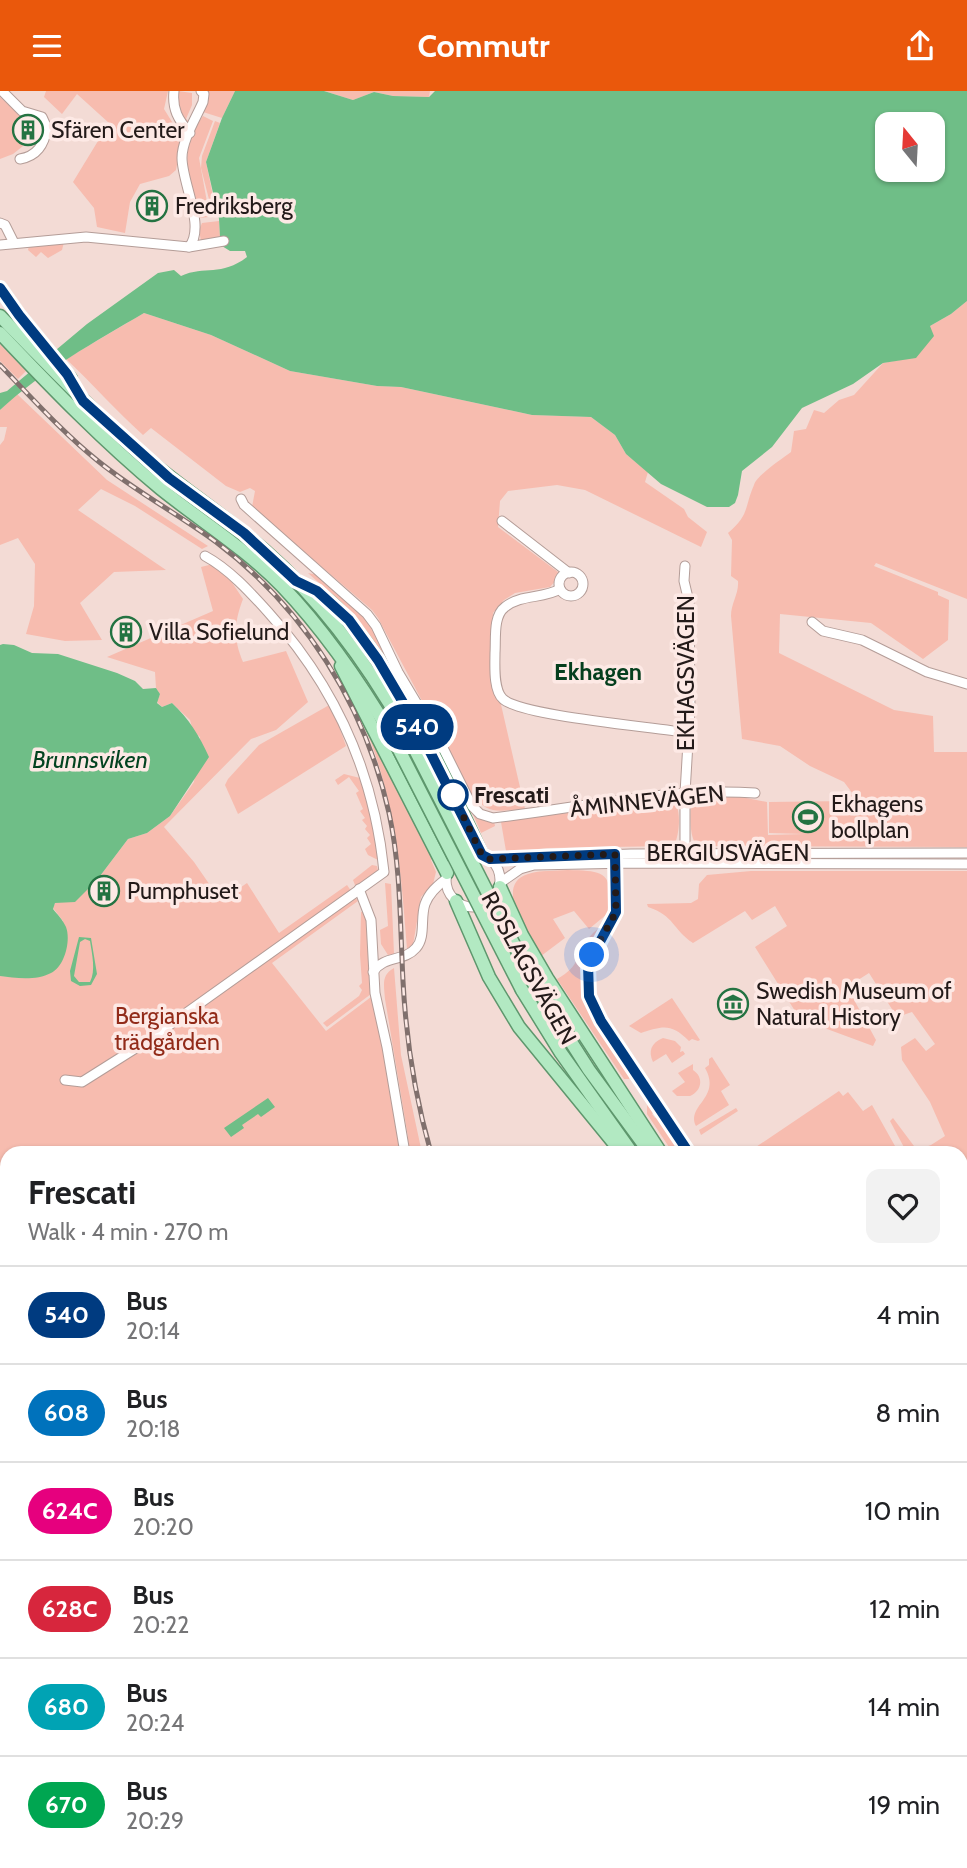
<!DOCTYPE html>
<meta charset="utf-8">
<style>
:root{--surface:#fff;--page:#f2f2f2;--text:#202124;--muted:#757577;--line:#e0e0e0;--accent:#ea580c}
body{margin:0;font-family:Cabin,sans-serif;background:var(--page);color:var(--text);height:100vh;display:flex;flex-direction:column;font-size:26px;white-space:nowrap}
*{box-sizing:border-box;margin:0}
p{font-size:23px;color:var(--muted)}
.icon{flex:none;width:38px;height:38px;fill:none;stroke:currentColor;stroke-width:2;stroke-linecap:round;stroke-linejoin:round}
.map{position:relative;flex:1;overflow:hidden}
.sheet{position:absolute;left:0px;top:1055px;width:968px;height:723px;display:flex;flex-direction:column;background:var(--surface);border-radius:21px 21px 0 0;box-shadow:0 2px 5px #0004}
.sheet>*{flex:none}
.badge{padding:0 14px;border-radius:23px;font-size:24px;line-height:46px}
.needle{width:46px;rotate:342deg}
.fabs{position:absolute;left:875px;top:21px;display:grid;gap:14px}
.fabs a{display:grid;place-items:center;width:70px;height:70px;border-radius:14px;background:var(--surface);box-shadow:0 2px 5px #0004;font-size:35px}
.you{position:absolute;width:35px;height:35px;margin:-18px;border:5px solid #fff;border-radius:50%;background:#1a73e8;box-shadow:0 0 0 10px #1a73e833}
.map>.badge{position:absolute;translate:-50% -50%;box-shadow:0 0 0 4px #fff}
.round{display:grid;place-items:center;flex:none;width:74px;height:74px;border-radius:14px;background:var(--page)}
.headline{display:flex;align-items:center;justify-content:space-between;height:119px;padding:0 28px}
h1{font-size:33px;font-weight:800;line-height:52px}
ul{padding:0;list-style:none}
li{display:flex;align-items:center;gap:21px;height:98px;padding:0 28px;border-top:2px solid var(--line)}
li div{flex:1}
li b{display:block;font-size:26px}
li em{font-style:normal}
li .badge{min-width:77px;font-weight:700;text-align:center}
header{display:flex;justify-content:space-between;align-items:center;height:91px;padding:0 28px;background:var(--accent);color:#fff;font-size:32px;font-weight:800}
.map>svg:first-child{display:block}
</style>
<header><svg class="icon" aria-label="menu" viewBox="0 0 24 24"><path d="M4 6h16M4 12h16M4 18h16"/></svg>Commutr<svg class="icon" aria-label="share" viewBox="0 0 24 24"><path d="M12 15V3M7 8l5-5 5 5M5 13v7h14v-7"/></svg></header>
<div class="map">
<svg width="967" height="1777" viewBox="0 0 967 1777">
<rect width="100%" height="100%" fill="#f3dbd5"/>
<!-- green -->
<g fill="#f7bcaf">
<polygon points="46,0 168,0 164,18 182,47 176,79 169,85 140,93 130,111 125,142 97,136 94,117 73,91 109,32 77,3 62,23 44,6"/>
<path d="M178 0 192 2V14L186 28 191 32 188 33C177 26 178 12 178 0Z"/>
<polygon points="205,0 235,0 222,27 203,21 207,7"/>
<polygon points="324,0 430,0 429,6 393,5 374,1 353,9"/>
<polygon points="0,6 23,27 16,38 23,55 13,63 0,68"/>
<path d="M203 25 213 30 199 67 209 122 208 126 200 127 198 125C189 89 177 58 203 25Z"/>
<polygon points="215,30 220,32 206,71 217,124 213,124 201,77 202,65"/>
<polygon points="219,130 220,146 201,150 199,139 202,132"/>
<polygon points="64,151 62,159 48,167 41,161 36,166 28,159 29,155"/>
<path d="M967 210V508L876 472 874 475 938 501V504L949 509 948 549 923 568 871 532 780 523 779 562 894 619 933 625 934 661H967V756L697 755C688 744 691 721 691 707L726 703 767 711 768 744 805 743 769 742V711L846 710 853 703 844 691 810 675 780 655 742 648 731 525C731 512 739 503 738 490L731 485 732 449 728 442C750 423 744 417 754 394 757 384 782 368 791 361L794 340 806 338 814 319 824 322 839 309 854 304 883 272 916 266 930 235 951 223Z"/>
<path d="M144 222 211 244 290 280 377 295 401 296 532 324 591 326 615 344 626 363 648 381 645 391 684 418 688 426 707 441 701 456 585 399 557 394 508 400 500 410 498 436 558 481 557 488 550 496 515 502 504 509 493 522 491 570 525 718C503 719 486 726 474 703L472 704 378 527 372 519 252 416 255 400 250 397 240 401 226 395 151 337 143 344C116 320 93 293 66 268Z"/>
<polygon points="0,253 26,280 18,288 0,270"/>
<polygon points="17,303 107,389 208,455 202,458 135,415 101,398 78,419 166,479 114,481 80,512 102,549 65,550 26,543 34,515 35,473 18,447 0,454 0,354 4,349 7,336 0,336 0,319"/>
<path d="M213 473 229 487 243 508C234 532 233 547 243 571L286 560 308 611 276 639 251 648 164 736 194 771 221 810 247 792 279 842 347 794 358 810 272 872 326 940 371 906 387 971 400 1041 408 1046 385 908C384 894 381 884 394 877L401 964 422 1062H7V1103L0 1099V885L28 887 63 830 53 817 55 812 63 810 97 789 128 748 147 742 170 725 194 691 200 646 193 640 190 629 172 612 162 616 157 611 160 603 156 597 155 581 107 566 213 520 201 476Z"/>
<polygon points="308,482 318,484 368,530 383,556 394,587 337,508"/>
<polygon points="331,613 346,655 238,723 225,694 228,688 259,654"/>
<path d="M369 639 434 766 431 769 436 781 433 793 421 806 413 854 407 858C401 779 396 715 367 641Z"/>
<polygon points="344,683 364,688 372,721 378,769 368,764 365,758 371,753 367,747 370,744 365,738 367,735 362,729 365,727 360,720 363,718 356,702 359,700 349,686 338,694 335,689"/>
<path d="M669 711 676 713C681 724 679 742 675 753L671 755 547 757 510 761 506 760 501 731 503 729Z"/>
<polygon points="472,721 480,728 494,730 495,735 481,742"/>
<polygon points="372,774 377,775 378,780 359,794 355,794 353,789"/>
<path d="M568 779C606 780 614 781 607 823L589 838 574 820 553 828 565 847 541 865C530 846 492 794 528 783 540 779 555 780 568 779Z"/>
<path d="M751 780H967V1107L961 1109V1062H907L890 1030 893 1027 917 1059 931 1054 945 1045 930 1011 902 969 901 956 915 947 926 960 935 953 912 921 897 926 869 882 847 896 876 949 873 955 800 928 755 856 787 835 775 815 752 829 745 820 693 852C672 838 675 825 648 816L647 813 691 812 698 808 699 793 707 784Z"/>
<polygon points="385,792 391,793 394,863 388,864 381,853 380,839 388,835"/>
<path d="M361 821H366C371 848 368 876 371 903L327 936 323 932 359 905 362 899 359 895 362 892 360 864Z"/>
<path d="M605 832C597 844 587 856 583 870 572 907 612 954 631 984L629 988H624L557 888C582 874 574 865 588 848 592 842 599 837 605 832Z"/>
<path d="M672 907 700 949 698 950 692 948 689 950C671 932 663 935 641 942L629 935Z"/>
<path d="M663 947 675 950 681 956 680 961 683 960 685 963 672 972 666 963 653 971C648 960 651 952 663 947Z"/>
<path d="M712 966 730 994 721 1000 729 1014 696 1035C686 1014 722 1007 705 977L709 974V968Z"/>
<path d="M693 973V979C704 986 702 1000 690 1005H677L672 1000 685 991 678 982Z"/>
<polygon points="839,1000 843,1005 848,1001 863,1020 872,1014 895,1055 896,1062 747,1062"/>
<polygon points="647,1014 654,1021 652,1023 655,1027 657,1026 661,1031 663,1030 685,1062 673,1062 647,1023"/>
<polygon points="736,1017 738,1020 701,1044 699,1039"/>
<polygon points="967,1262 967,1338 961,1333 961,1263"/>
<polygon points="0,1523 7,1524 7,1771 216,1771 231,1777 0,1777"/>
<polygon points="961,1585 967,1592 967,1642 961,1637"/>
<polygon points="961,1658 967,1663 967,1759 961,1766"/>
<polygon points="591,1771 957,1771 952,1777 589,1777 586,1772"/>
</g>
<!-- water -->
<g fill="#6fbe87" fill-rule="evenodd">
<path d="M235 0H324L353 9 374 1 393 5 429 6 435 0H967V210L951 223 930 235 934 245 916 267 883 272 853 293 802 317 772 356 742 380 738 404 735 412 729 416H707L661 393 626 363 615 344 591 326 532 324 401 296 377 295 290 280 211 244 144 222C95 251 43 279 0 319V302L7 300 87 233 158 182 174 179 181 185C205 174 221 186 247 166L245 160H230L222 155 227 153 225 146H220L219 128 206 71 222 27ZM887 33H933V79H887Z"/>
<path d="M3 553 14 554 32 562 58 563 117 582 135 590 143 598 156 597 160 603 157 612 162 616 172 612C189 628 199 644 209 666L170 725 147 742 128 748 97 789 75 811 55 812 53 818C57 823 63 829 66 836 71 849 65 875 51 882 36 890 15 887 0 885V554Z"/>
<path d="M79 846 91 847 97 883 91 894 80 895 71 890 70 880ZM85 848 90 850C92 863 96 880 90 891H79L74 885 80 851Z"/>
<polygon points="268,1007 275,1016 261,1026 258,1023 242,1034 244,1037 231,1046 224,1037"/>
<polygon points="0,1099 7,1103 7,1524 0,1523"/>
<polygon points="216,1771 535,1771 548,1777 231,1777"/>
</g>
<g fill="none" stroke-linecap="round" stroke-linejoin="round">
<!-- minor casing -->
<g stroke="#b49d98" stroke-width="11">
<g id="minor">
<path d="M2 0 22 20 42 26 47 37C44 54 37 65 20 68"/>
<path d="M174 0C172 18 178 29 190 42"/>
<polyline points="0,132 5,134 14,152"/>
<polyline points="0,154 86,146 189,156 224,150"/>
<path d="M189 156C206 136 182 92 182 67 182 49 196 27 203 11L204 3 201 0"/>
<path d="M241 408 244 414 367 523 376 535 398 581 441 653 472 715 480 723 493 727C580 717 668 696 755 702"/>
<polyline points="502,430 569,482"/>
<polyline points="685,475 684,490 689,511 690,618 685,702 685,767"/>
<circle cx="571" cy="493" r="12"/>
<path d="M560 498C543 508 521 503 505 516 493 525 496 547 495 562 495 574 493 599 503 608 521 625 655 636 688 642"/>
<polyline points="812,531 823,540 862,549 927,581 967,593"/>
<circle cx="473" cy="789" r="27"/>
<polyline points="490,768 631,763 967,762"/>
<polyline points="615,768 616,821 588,873 589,905 601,930 689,1062"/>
<polyline points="500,792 520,778 534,774 631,772 967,773"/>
<polyline points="359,798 371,829 375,902 387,956 405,1062"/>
<path d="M373 881C384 864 404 871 416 857 426 846 420 827 425 813 429 802 437 795 446 788"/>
<path d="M65 989 82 991 147 950 384 781C374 681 336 596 268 521 250 501 229 478 205 465"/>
<polyline points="961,1114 967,1112"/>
<polyline points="961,1378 967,1377"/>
<polyline points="961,1503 967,1510"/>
</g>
</g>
<!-- major casing -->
<g stroke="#5e976d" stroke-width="15">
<g id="major">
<polyline points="0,197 19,224 71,288"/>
<path d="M0 225C43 269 86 314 132 355 175 393 223 423 265 460 323 511 367 572 405 639"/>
<path d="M0 242C51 296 103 350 161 398 201 430 246 458 282 495 326 541 360 591 392 645"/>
<path d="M310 497C373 528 452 698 482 764"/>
<polyline points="341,575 447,782"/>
<polyline points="500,796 522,844 547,887 661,1062"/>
<polyline points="456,810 489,886 519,936 622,1062"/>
<polyline points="534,893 589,979 650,1062"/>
<polyline points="522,899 561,962 632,1062"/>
</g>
</g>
<!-- highway casing -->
<g stroke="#5e976d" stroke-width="17">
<g id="highway">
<polyline points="961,1538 967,1546"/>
<polyline points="961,1561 967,1567"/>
</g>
</g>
<!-- minor -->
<use href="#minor" stroke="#fff" stroke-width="9"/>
<!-- major -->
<use href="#major" stroke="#b2e9c2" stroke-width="12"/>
<!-- highway -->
<use href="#highway" stroke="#7eda9a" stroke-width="14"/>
<!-- rail casing -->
<g stroke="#80706d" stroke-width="5">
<g id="rail">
<path d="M0 274C32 307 63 342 98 370 135 400 178 423 216 451 304 517 365 614 389 722 401 777 400 834 403 890 406 948 415 1006 431 1062"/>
<polyline points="961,1649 967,1655"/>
</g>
</g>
<!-- rail -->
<use href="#rail" stroke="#fde9e5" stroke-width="2.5" stroke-dasharray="8" stroke-linecap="butt"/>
<!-- major-bridge casing -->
<g stroke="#5e976d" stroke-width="15" stroke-linecap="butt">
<g id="major-bridge">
<polyline points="405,639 534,893"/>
<polyline points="392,645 522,899"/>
</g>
</g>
<!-- major-bridge -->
<use href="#major-bridge" stroke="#b2e9c2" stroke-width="12"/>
</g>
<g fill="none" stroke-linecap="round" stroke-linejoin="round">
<!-- line casing -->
<g stroke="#fff" stroke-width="16">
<polyline id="line" points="0,197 19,224 67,283 83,310 169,387 244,442 296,490 317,500 349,529 378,569 418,637 482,764 490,768 615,763 616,821 588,873 589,905 601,930 689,1062"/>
</g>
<!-- line -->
<use href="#line" stroke="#003b80" stroke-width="10"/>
<!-- walk -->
<polyline stroke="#231a19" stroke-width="7" stroke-dasharray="0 12.6" points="453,704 482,764 490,768 615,763 616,821 592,864"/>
</g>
<!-- icons -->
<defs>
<g id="building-ring" transform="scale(1.575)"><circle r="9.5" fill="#fde9e5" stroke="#247342" stroke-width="1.5"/><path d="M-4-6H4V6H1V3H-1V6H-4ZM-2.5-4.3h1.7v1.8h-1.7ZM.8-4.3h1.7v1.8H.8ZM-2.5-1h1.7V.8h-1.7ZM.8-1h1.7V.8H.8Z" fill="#247342"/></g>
<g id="stadium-ring" transform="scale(1.575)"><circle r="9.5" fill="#fde9e5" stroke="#247342" stroke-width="1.5"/><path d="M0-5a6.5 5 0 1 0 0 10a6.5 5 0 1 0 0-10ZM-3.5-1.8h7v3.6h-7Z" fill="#247342"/></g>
<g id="museum-ring" transform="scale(1.575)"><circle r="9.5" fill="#fde9e5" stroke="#247342" stroke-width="1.5"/><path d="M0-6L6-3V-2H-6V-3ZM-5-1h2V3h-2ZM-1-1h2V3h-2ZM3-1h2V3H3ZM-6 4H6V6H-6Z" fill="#247342"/></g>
</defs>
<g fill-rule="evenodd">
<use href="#building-ring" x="28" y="39"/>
<use href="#building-ring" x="152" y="115"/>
<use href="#building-ring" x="126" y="541"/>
<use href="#stadium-ring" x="808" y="726"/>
<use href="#building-ring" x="104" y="800"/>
<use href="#museum-ring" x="733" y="913"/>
</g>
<!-- markers -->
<circle fill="#fff" stroke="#003b80" stroke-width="3.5" cx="453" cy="704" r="14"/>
<g text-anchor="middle" stroke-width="7" stroke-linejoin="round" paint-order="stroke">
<!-- poi labels -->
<g font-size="23" fill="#231a19" stroke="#fde9e5" text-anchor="start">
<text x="51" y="47">Sfären Center</text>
<text x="175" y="123">Fredriksberg</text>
<text x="149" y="549">Villa Sofielund</text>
<text x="831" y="721">Ekhagens<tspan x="831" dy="26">bollplan</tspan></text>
<text x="127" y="808">Pumphuset</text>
<text x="756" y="908">Swedish Museum of<tspan x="756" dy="26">Natural History</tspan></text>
</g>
<!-- street labels -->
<g font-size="23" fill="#231a19" stroke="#fde9e5">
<text transform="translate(686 582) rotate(-90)" y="8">EKHAGSVÄGEN</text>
<text transform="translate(647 710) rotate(-6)" y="8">ÅMINNEVÄGEN</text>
<text x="728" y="770">BERGIUSVÄGEN</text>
<text transform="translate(529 877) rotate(61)" y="8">ROSLAGSVÄGEN</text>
</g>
<!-- stop labels -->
<g font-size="23" font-weight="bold" fill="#231a19" stroke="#fde9e5" text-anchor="start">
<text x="474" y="712">Frescati</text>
</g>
<!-- park labels -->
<g font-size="23" fill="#922b19" stroke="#fde9e5">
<text x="167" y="933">Bergianska<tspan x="167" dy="26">trädgården</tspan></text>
</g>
<!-- neighbourhood labels -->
<g font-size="24" font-weight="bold" fill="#053f1e" stroke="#fde9e5">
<text x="598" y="589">Ekhagen</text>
</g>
<!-- water labels -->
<g font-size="24" font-style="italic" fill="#034320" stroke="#fde9e5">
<text x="90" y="677">Brunnsviken</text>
</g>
</g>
</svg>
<div class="fabs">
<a><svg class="needle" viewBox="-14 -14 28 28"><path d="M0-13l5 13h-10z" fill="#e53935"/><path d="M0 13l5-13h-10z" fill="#757577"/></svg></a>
</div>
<div class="you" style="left:592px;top:864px"></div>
<b class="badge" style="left:417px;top:636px;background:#003b80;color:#fff">540</b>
<section class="sheet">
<div class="headline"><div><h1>Frescati</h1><p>Walk · 4 min · 270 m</p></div><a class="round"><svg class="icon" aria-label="heart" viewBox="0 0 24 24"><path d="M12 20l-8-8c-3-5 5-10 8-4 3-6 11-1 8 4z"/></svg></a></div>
<ul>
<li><span class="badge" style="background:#003b80;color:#fff">540</span><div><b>Bus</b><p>20:14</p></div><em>4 min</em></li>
<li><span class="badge" style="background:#0072bc;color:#fff">608</span><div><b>Bus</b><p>20:18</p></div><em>8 min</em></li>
<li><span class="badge" style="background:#e6007e;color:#fff">624C</span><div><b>Bus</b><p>20:20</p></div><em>10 min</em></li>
<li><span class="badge" style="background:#d7263d;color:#fff">628C</span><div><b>Bus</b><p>20:22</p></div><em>12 min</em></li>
<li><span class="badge" style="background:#00a3b4;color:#fff">680</span><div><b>Bus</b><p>20:24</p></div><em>14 min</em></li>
<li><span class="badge" style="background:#00a651;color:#fff">670</span><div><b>Bus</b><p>20:29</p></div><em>19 min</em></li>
</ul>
</section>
</div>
